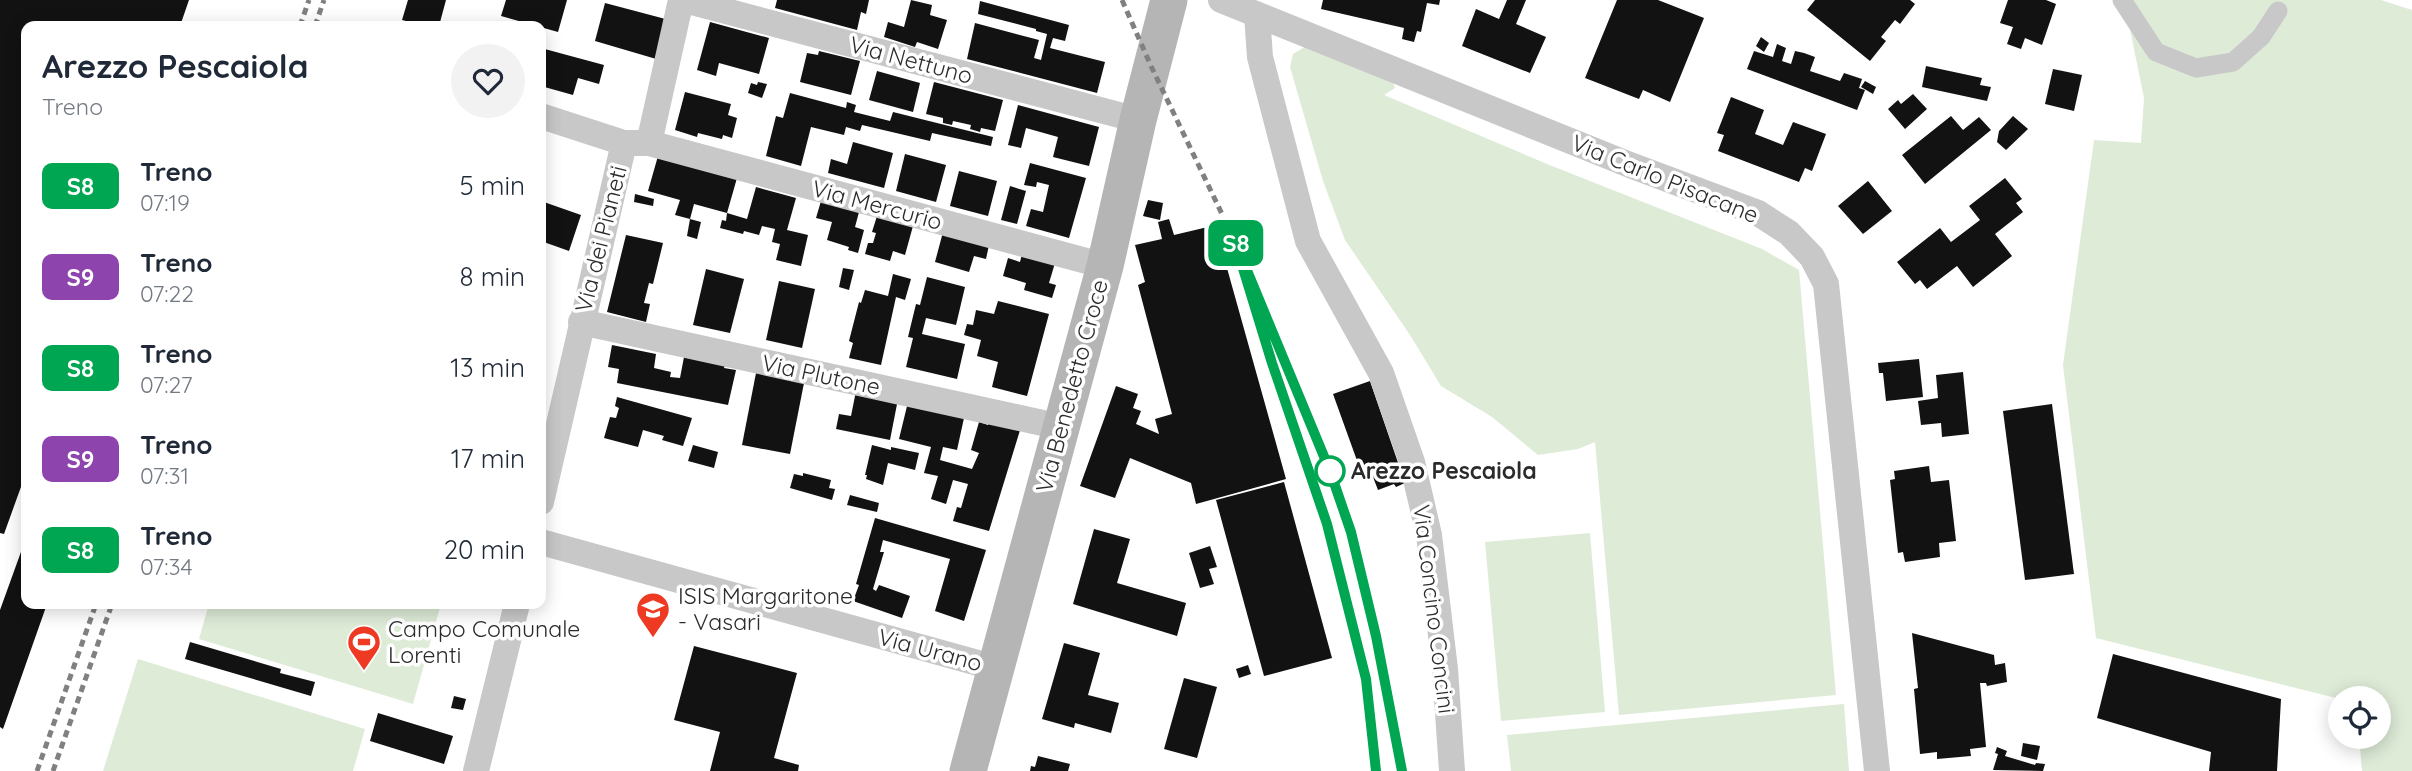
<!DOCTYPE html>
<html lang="it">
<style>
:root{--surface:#fff;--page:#f2f2f3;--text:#1f2937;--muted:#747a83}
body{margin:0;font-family:Quicksand,sans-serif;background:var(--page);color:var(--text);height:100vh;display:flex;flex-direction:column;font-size:26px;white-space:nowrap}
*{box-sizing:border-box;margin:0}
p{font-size:23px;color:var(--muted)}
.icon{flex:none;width:38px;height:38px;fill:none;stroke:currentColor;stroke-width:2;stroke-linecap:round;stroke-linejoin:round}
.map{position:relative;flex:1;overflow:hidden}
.details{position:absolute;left:21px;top:21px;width:525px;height:588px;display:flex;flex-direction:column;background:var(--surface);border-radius:14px;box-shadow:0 4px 18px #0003}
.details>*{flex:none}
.badge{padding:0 14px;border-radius:10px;font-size:24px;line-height:46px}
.controls{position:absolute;left:2328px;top:686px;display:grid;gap:14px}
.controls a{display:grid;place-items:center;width:63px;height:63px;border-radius:50%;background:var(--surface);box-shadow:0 4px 18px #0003;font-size:35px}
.map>.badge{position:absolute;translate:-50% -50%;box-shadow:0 0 0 4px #fff}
.round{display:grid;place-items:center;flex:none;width:74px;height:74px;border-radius:37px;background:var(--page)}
.head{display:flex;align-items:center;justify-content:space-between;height:119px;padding:0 21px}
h1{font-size:33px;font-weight:800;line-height:52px}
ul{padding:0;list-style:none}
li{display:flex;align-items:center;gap:21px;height:91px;padding:0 21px}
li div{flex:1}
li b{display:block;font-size:26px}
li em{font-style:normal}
li .badge{min-width:77px;font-weight:700;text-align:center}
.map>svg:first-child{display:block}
</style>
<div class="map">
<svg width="2412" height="771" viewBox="0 0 2412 771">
<rect width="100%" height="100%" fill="#fff"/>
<!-- green -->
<g fill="#deebd7">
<polygon points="2124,0 2381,0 2412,10 2412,771 2362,771 2359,737 2378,737 2378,698 2340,699 2096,638 2063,365 2094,140 2141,143 2144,98"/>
<polygon points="1308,45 1391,77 1395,88 1384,95 1547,164 1762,249 1799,270 1836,695 1619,715 1595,442 1578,449 1538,455 1492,417 1441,386 1410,335 1345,240 1323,181 1290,67 1293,54"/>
<polygon points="1590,533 1605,712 1501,721 1485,542"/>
<polygon points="209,604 441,604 413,704 199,639"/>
<polygon points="138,659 365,729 353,771 103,771"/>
<polygon points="1844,704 1849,771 1511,771 1507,735"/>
</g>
<!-- building -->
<g fill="#121212">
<polygon points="0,0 189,0 180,26 26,26 26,473 4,534 0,533"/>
<polygon points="408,0 446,0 439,26 425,26 402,20"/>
<polygon points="506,0 567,0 558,32 501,16"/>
<polygon points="777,0 869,0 866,14 861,12 857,30 775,8"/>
<polygon points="911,0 932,5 930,15 947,20 938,49 917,42 915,47 884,37 888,22 904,27"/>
<polygon points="1323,0 1440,0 1439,5 1427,3 1421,32 1417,31 1414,42 1402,39 1404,28 1321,9"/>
<polygon points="1507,0 1526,0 1516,24 1546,37 1530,73 1462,46 1476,9 1499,19"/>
<polygon points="1617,0 1658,0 1704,18 1670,102 1643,90 1639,99 1585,78"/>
<polygon points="1815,0 1910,0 1915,4 1900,24 1895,20 1881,37 1886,41 1870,61 1807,10"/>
<polygon points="2008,0 2046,0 2056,4 2042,45 2025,38 2021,49 2007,44 2013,27 2000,23"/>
<polygon points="980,1 1069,25 1065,41 1053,38 1050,48 1105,62 1097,93 967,59 975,23 1039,40 1034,58 1041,60 1047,34 1036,31 1036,29 978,14"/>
<polygon points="605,3 673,21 663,61 595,41"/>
<polygon points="710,22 769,38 759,74 719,63 716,76 697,70"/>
<polygon points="1761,37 1769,43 1764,52 1756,46"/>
<polygon points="1777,44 1786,48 1782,61 1791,64 1795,51 1804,53 1815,57 1810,71 1840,81 1844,73 1862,79 1859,88 1865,90 1857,110 1747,69 1754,51 1773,57"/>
<polygon points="541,48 604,65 599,84 578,78 573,95 541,86 546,69 541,67"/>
<polygon points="819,51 860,61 851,95 800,82 807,53 818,55"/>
<polygon points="1926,66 1982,78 1980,85 1991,87 1987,101 1922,87"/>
<polygon points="2053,69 2082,75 2074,111 2045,104"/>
<polygon points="877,71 920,83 913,112 869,100"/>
<polygon points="1865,81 1876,87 1873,94 1861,87"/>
<polygon points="758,82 767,84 762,98 748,93 751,83 757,85"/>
<polygon points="934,82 1003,100 995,131 981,128 980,132 970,129 971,125 953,121 952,125 943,123 943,118 926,114"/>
<polygon points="685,92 731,104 728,115 737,118 732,138 723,135 722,139 698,133 697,137 675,130"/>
<polygon points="790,93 846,108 847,102 856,105 854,112 890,121 893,112 993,137 991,146 932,133 930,141 862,125 860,131 846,127 844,135 811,127 801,166 766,156 776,116 783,118"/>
<polygon points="1913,94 1927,109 1905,129 1888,109 1898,100 1901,104"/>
<polygon points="1731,97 1764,110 1755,134 1783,145 1793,122 1826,134 1812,171 1805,168 1799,182 1718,151 1724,135 1717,133"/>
<polygon points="1018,105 1099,127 1089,166 1053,157 1058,137 1026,128 1021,148 1008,145"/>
<polygon points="1951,116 1963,130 1979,117 1991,130 1925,184 1902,155"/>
<polygon points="2013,116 2028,129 2006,150 1997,142 1999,131"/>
<polygon points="853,142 893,153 884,188 828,173 831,159 847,164"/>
<polygon points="905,154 946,165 936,202 896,191"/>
<polygon points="658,156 737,178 727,213 694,204 690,219 675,215 680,200 648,191"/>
<polygon points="1030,163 1086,178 1069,238 1026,226 1031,209 1043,212 1049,185 1037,182 1036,187 1024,185"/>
<polygon points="959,171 997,181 988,216 950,206"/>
<polygon points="2005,178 2022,199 2016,203 2023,212 1995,234 2012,256 1973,287 1957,266 1927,289 1920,280 1915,284 1897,262 1940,228 1951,242 1980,220 1969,206"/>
<polygon points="1868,181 1892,211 1863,234 1838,206"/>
<polygon points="1010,186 1026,191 1017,224 1001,220"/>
<polygon points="756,187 796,198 787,230 808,235 801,266 776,260 780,244 772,242 775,229 762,226 759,235 744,231 743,234 720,228 722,220 726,221 727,213 747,219"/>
<polygon points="635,194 654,199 653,206 634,202"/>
<polygon points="1148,200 1163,203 1160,220 1143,216"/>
<polygon points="541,201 581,215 569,251 541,241"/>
<polygon points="821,201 859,212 855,227 864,230 858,253 848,250 849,247 827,240 832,222 816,218"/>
<polygon points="877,216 913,226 905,255 893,251 890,261 865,254 868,243 873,243 876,233 872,232"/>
<polygon points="690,219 701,222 697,239 687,236"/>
<polygon points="1169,219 1174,235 1212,226 1222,262 1225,261 1286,479 1196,504 1191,483 1130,458 1115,498 1080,486 1116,386 1138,394 1133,408 1141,411 1136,424 1159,434 1155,419 1172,414 1138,285 1145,282 1135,245 1162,239 1158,222"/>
<polygon points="943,232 989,245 986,259 974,256 969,272 935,262"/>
<polygon points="626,235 663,243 653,284 649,283 644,303 650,304 646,322 607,312"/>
<polygon points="1022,254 1055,263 1049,283 1056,285 1052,298 1024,290 1026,283 1003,276 1008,258 1020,262"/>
<polygon points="843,268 854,270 849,290 839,287"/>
<polygon points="706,269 744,279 730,333 693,325"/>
<polygon points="893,274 911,279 905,300 896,297 881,365 849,358 853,343 849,341 859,302 861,303 865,290 888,296"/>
<polygon points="927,277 965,287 956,325 926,318 922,334 965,344 957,379 906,367 913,338 908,337 916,304 920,305"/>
<polygon points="779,281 815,289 802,348 766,340"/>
<polygon points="998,301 1049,314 1027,396 992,387 998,362 977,356 981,340 964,335 967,324 973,325 976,310 994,314"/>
<polygon points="612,345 656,354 654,368 671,372 670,377 680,378 684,357 725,365 724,368 736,370 728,405 617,383 619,369 608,367"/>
<polygon points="1919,359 1923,397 1886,401 1883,373 1879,373 1878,363"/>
<polygon points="1963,372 1969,434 1942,437 1941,423 1921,425 1918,401 1938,398 1936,375"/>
<polygon points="756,373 804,383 790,454 742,445"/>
<polygon points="1370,381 1405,483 1396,487 1394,484 1378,490 1373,477 1364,480 1333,394"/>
<polygon points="856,391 898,399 890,440 836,429 839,414 851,416"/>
<polygon points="617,397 692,418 683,446 662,440 664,436 643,430 638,447 604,438 610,417 616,418 619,408 615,406"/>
<polygon points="908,402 964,418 957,450 943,447 940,460 972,469 979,453 971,450 979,422 988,425 990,418 1021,427 989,531 953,521 957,507 961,508 968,484 953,480 946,504 931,499 938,476 924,473 931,447 899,439"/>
<polygon points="2052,404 2074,574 2025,580 2003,411"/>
<polygon points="693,445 718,452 714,468 688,461"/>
<polygon points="872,445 891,450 891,447 919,453 915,470 888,463 883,485 866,479 867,475 865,475"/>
<polygon points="1929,466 1931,482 1949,480 1956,541 1939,543 1940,557 1905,562 1903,552 1898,553 1890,480 1895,479 1894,471"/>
<polygon points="803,473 831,480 829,488 835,489 832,500 790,488 794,474 803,476"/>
<polygon points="1284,482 1332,658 1264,676 1216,500"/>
<polygon points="850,495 879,503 877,512 847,505"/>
<polygon points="875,518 986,550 964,621 935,611 950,559 883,540 880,552 884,552 873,589 876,591 879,585 910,596 902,618 853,601 859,585 856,584"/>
<polygon points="1094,529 1130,539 1117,583 1186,603 1177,636 1073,604"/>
<polygon points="26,538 26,604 47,604 3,729 0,727 0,610"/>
<polygon points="1210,546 1217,567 1209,569 1214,584 1200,588 1189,553"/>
<polygon points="1912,633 1994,655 1995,665 2005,663 2007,682 1987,686 1986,683 1980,683 1986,747 1970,749 1971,756 1937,759 1937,752 1920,754 1914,689 1918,688"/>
<polygon points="190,642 281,669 280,673 315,682 311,696 185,659"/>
<polygon points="1064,643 1100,653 1088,695 1119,703 1111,733 1075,723 1074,728 1042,719"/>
<polygon points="694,646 797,673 774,758 799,765 798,771 710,771 720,732 674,720"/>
<polygon points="2113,654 2281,699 2277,771 2209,771 2211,752 2097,718"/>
<polygon points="1248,665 1251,674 1239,678 1236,669"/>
<polygon points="1184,678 1217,687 1197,758 1164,749"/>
<polygon points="454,696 466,699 463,710 451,708"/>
<polygon points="378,713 453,736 444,764 370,741"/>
<polygon points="2023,743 2040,746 2037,760 2021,756"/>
<polygon points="1997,747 2007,751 2005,756 2035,765 2036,763 2045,764 2043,771 1993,770 1998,754 1995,753"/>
<polygon points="1038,756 1070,764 1068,771 1030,771 1031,766 1035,767"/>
</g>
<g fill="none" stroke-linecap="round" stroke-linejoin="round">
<!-- pedestrian -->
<polyline stroke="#c8c8c8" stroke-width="19" points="2122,0 2156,52 2196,68 2233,62 2261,37 2278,11"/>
<!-- minor -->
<g stroke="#c8c8c8" stroke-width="26">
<polyline points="684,0 1138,120"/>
<polyline points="1221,0 1630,165 1758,213 1789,233 1812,257 1826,284 1877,771"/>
<polyline points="1257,15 1260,57 1308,241 1381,373 1412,462 1429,535 1445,669 1452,771"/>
<polyline points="541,116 624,143"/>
<polyline points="649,143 1105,266"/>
<polyline points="581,322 1061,427"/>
<polyline points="541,502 624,143 649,143 681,0"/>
<polyline points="541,542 996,668"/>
<polyline points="476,771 517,604"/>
</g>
<!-- secondary -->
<polyline stroke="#b5b5b5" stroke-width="37" points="968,771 1105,266 1138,120 1169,0"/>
<!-- rail -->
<g stroke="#808080" stroke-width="5" stroke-dasharray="7 5" stroke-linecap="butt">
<polyline points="1122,0 1151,66 1234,239 1330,471 1351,532 1375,636 1402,771"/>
<polyline points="300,26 309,0"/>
<polyline points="315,26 324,0"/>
<polyline points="1258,319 1327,524 1366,679 1376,771"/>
<polyline points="37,771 96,604"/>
<polyline points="53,771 112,604"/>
</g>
</g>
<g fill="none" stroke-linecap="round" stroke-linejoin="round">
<!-- line casing -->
<g stroke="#fff" stroke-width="16">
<polyline id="line" points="1376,771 1366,679 1327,524 1272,363 1234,239 1330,471 1351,532 1376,636 1402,771"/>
</g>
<!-- line -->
<use href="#line" stroke="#00a651" stroke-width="10"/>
</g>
<!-- icons -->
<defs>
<g id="university-pin" transform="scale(1.75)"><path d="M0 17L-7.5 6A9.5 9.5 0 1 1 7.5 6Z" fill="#ee3a22" stroke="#fff"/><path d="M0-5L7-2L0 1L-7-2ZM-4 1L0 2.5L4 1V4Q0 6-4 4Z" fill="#fff"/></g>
<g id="stadium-pin" transform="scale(1.75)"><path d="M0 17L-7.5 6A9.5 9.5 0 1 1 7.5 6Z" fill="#ee3a22" stroke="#fff"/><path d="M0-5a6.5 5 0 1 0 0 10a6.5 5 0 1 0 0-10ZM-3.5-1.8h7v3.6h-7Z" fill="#fff"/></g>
</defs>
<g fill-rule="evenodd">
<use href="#university-pin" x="653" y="609"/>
<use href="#stadium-pin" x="364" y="642"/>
</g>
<!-- markers -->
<circle fill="#fff" stroke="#00a651" stroke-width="3.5" cx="1330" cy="471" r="14"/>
<g text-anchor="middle" stroke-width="7" stroke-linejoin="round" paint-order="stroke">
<!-- street labels -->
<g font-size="23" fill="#2b2b2b" stroke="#fff">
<text transform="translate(911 60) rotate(15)" y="8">Via Nettuno</text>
<text transform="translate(1665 179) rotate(22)" y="8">Via Carlo Pisacane</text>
<text transform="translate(877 205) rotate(15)" y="8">Via Mercurio</text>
<text transform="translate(601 239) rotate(-76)" y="8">Via dei Pianeti</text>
<text transform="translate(821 375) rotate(12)" y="8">Via Plutone</text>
<text transform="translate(1072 386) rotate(-75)" y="8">Via Benedetto Croce</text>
<text transform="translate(1434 609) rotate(83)" y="8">Via Concino Concini</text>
<text transform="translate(930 650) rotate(15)" y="8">Via Urano</text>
</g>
<!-- stop labels -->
<g font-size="23" font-weight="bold" fill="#2b2b2b" stroke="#fff" text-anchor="start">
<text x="1351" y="479">Arezzo Pescaiola</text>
</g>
<!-- poi labels -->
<g font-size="23" fill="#2b2b2b" stroke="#fff" text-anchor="start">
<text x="678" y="604">ISIS Margaritone<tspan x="678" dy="26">- Vasari</tspan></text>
<text x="388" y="637">Campo Comunale<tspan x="388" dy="26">Lorenti</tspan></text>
</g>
</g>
</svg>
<div class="controls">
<a><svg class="icon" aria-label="locate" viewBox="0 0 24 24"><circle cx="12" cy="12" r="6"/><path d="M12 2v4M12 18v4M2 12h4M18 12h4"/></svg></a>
</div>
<b class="badge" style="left:1236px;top:243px;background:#00a651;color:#fff">S8</b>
<section class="details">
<div class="head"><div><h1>Arezzo Pescaiola</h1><p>Treno</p></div><a class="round"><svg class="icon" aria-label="heart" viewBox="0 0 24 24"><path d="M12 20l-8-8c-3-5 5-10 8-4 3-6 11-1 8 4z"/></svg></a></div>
<ul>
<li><span class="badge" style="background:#00a651;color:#fff">S8</span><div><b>Treno</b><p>07:19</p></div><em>5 min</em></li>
<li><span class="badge" style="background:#8e44ad;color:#fff">S9</span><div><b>Treno</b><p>07:22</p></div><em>8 min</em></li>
<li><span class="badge" style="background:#00a651;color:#fff">S8</span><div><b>Treno</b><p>07:27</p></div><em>13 min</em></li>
<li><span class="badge" style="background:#8e44ad;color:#fff">S9</span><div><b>Treno</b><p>07:31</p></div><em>17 min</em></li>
<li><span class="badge" style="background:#00a651;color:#fff">S8</span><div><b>Treno</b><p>07:34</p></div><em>20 min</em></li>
</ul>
</section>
</div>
